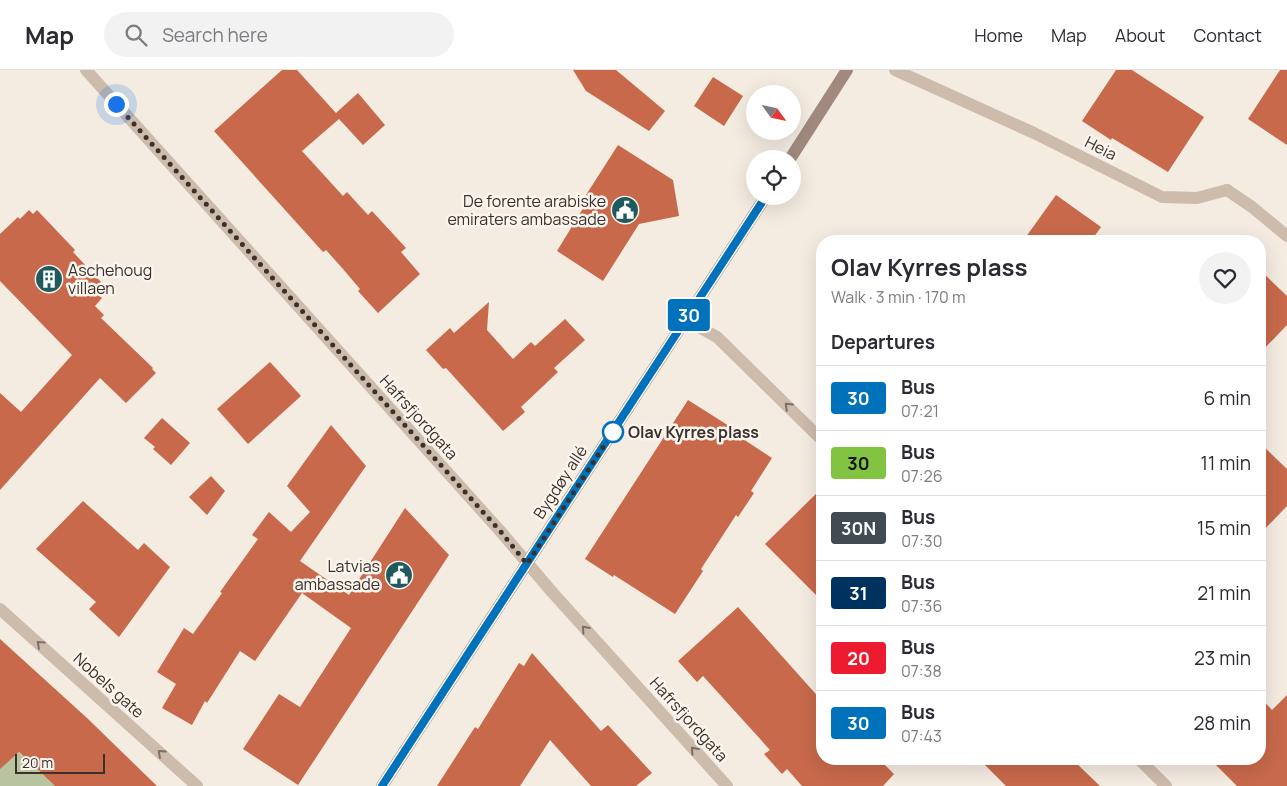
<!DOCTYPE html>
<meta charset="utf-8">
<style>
:root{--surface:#fff;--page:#f2f2f3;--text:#2b2b33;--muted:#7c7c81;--line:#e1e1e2}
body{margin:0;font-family:Manrope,sans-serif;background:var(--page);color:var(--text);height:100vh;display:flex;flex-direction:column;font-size:19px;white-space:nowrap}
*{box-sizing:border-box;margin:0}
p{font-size:16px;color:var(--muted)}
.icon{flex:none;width:28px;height:28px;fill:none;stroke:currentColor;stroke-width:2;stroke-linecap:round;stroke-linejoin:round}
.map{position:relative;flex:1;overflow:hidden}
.sheet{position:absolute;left:816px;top:165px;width:450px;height:530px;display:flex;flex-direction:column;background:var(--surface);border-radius:20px;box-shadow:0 5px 20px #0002}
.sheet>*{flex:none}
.badge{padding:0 10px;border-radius:4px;font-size:18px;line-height:32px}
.needle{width:32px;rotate:123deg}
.buttons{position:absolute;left:746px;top:15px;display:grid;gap:10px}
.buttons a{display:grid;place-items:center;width:55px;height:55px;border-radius:50%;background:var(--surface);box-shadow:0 5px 20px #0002;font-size:25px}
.scale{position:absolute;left:15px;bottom:12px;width:90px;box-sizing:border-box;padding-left:5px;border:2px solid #3b302b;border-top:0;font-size:14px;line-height:18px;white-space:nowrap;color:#3b302b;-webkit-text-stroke:4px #fbf5ee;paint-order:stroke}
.you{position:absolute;width:25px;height:25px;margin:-12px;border:4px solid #fff;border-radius:50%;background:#1a73e8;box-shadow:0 0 0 8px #1a73e833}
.map>.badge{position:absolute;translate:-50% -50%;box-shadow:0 0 0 2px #fff}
h2{padding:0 15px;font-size:19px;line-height:45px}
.round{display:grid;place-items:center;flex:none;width:52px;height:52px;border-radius:26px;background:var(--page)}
.head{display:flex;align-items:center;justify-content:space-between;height:85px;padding:0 15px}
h1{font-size:24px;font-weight:700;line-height:38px}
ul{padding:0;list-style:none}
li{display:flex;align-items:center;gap:15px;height:65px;padding:0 15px;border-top:1px solid var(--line)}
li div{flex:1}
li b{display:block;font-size:19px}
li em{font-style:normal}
li .badge{min-width:55px;font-weight:700;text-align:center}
header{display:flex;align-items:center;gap:30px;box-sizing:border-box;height:70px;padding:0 25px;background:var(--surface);border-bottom:1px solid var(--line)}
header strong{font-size:24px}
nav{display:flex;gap:28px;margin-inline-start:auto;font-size:18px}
.search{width:350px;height:45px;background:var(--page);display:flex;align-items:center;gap:12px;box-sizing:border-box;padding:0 18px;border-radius:28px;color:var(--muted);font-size:19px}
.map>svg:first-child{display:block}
</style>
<header>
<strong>Map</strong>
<div class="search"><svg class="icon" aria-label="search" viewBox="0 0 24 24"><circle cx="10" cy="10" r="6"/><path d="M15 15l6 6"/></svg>Search here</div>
<nav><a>Home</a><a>Map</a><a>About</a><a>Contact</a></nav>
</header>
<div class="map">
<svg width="1287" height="716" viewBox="0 0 1287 716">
<rect width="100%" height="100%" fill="#f4ebe1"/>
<!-- green -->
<polygon fill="#b8c4a0" points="14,678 55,716 0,716 0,691"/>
<!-- building -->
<g fill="#c8694b">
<polygon points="282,0 297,0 336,43 358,23 385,55 363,75 339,49 302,81 343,126 347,122 368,145 372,141 406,178 401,182 420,204 378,243 358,221 360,219 343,199 326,180 323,182 214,61"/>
<polygon points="573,0 616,0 665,41 649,61 586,21"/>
<polygon points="1116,0 1132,0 1204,47 1168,102 1112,68 1111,70 1082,51"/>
<polygon points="1280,0 1287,0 1287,75 1248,49"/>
<polygon points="713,7 743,26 724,56 694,36"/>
<polygon points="618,75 673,110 679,146 639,154 603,211 557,181 590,127 586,125"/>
<polygon points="1056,125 1101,157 1091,171 1023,171"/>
<polygon points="29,140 33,144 37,140 75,180 73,182 101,212 99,216 102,219 97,224 102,228 95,236 104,245 101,248 153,298 152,299 156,303 126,333 100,308 0,420 0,323 21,342 72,285 0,211 0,164 18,147 20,149"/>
<polygon points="1260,200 1287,226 1287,255 1260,283"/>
<polygon points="489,232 487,260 513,289 531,272 535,276 565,249 585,270 554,298 558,302 521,337 525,342 503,361 446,298 443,299 426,280 450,258 454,263"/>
<polygon points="270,292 301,326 248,374 217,339"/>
<polygon points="688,330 748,368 746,371 772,388 751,421 754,423 738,447 736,445 701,499 703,501 675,544 614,505 613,507 585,489"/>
<polygon points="162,348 190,373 171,395 153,379 155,377 144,368"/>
<polygon points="331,355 366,396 300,491 349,525 405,438 449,485 298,715 243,679 279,624 300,637 351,558 302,523 255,591 240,581 207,633 205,631 192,655 162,638 176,614 157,602 184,558 193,564 222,523 220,522 258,469 252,465 269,442 291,462 310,442 287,416"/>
<polygon points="1260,373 1287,399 1287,436 1260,464"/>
<polygon points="211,406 225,421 207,445 189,427"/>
<polygon points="822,418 822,531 765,474"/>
<polygon points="83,431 138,480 144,473 170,497 119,567 89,539 96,532 36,479"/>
<polygon points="738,537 822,631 822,689 879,689 894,704 883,716 802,716 787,699 782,704 764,684 770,680 703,606 697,612 678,591"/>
<polygon points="0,569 87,648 157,716 55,716 19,682 0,699"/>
<polygon points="532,583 601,661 608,655 652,703 636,716 591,716 550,670 520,716 437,716 475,657 478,659 519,593 524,596"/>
<polygon points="1287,625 1287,716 1237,716 1210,689 1260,689 1260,627 1272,640"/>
<polygon points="979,689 1072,689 1100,716 1006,716"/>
</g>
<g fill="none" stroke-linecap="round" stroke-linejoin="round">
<!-- lane -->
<polyline stroke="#cdbbac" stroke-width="12" points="1227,120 1252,137 1287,166"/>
<!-- street -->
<g stroke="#cdbbac" stroke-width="12">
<polyline points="86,0 501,462 552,522 727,716"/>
<polyline points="895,0 1034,63 1162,127 1197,128 1227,120"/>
<polyline points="686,250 717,267 822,370"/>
<polyline points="0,539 197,716"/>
<polyline points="1139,689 1166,716"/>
</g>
<!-- secondary -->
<g stroke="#a18a7d" stroke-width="12">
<polyline points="790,89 847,0"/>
<polyline points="382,716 766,126"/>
</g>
</g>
<!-- one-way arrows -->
<defs><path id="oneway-chevron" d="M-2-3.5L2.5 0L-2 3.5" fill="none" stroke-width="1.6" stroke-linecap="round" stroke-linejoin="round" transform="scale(1.25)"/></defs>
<g stroke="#7d6f65">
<use href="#oneway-chevron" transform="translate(788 336) rotate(-136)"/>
<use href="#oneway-chevron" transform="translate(585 559) rotate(-132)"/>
<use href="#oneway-chevron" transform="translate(40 574) rotate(-138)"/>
<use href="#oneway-chevron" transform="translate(694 680) rotate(-132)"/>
<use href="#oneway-chevron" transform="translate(161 683) rotate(-138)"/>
</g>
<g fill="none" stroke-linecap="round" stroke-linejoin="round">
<!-- line casing -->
<g stroke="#fff" stroke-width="11">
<polyline id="line" points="382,716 766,126"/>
</g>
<!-- line -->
<use href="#line" stroke="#0072bc" stroke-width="8"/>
<!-- walk -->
<polyline stroke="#3b302b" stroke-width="5" stroke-dasharray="0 9" points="116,34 501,462 527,494 613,362"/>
</g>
<!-- icons -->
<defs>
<g id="civic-disc" transform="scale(1.4375)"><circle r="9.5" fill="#1f5a5e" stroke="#fbf5ee"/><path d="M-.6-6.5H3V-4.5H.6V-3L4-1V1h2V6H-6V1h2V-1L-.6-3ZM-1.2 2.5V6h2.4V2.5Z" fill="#fff"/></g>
<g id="building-disc" transform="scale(1.4375)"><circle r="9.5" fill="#1f5a5e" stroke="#fbf5ee"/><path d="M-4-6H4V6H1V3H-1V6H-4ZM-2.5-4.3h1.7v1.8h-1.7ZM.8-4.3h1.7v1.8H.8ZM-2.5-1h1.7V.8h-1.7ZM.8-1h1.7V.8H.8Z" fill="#fff"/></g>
</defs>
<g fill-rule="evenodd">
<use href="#civic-disc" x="625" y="140"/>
<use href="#building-disc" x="49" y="209"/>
<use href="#civic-disc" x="399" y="505"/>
</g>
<!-- markers -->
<circle fill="#fff" stroke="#0072bc" stroke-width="2.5" cx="613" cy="362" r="10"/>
<g text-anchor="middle" stroke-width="5" stroke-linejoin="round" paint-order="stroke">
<!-- street labels -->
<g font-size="16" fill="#3b302b" stroke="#fbf5ee">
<text transform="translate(1101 78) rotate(27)" y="6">Heia</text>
<text transform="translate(419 347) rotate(48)" y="6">Hafrsfjordgata</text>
<text transform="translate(560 412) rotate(-57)" y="6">Bygdøy allé</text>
<text transform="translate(109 615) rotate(42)" y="6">Nobels gate</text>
<text transform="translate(689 649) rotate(48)" y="6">Hafrsfjordgata</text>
</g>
<!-- poi labels -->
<g font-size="16" fill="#3b302b" stroke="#fbf5ee" text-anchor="end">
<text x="606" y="137">De forente arabiske<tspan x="606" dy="18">emiraters ambassade</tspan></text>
<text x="68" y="206" text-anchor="start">Aschehoug<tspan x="68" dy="18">villaen</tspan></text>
<text x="380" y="502">Latvias<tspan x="380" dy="18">ambassade</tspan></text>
</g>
<!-- stop labels -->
<g font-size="16" font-weight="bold" fill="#3b302b" stroke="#fbf5ee" text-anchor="start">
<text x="628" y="368">Olav Kyrres plass</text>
</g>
</g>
</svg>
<div class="buttons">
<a><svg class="needle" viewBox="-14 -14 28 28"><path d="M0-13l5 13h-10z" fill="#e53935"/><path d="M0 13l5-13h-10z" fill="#7c7c81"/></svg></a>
<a><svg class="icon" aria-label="locate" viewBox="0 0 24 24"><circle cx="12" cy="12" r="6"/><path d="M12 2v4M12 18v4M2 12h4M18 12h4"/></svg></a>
</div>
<div class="scale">20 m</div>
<div class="you" style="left:116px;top:34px"></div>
<b class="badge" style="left:689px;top:245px;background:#0072bc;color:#fff">30</b>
<section class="sheet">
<div class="head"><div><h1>Olav Kyrres plass</h1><p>Walk · 3 min · 170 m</p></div><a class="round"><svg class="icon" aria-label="heart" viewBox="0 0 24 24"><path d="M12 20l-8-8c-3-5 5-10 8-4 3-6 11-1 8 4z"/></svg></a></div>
<h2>Departures</h2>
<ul>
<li><span class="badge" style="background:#0072bc;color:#fff">30</span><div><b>Bus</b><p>07:21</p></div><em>6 min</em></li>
<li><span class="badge" style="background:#82c341;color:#111">30</span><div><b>Bus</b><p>07:26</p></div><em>11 min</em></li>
<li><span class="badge" style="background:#424a52;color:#fff">30N</span><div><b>Bus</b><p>07:30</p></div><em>15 min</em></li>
<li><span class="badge" style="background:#003260;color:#fff">31</span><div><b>Bus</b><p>07:36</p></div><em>21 min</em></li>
<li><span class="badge" style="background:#ed1b2f;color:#fff">20</span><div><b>Bus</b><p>07:38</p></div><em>23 min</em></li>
<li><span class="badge" style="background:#0072bc;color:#fff">30</span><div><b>Bus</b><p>07:43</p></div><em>28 min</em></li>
</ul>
</section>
</div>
